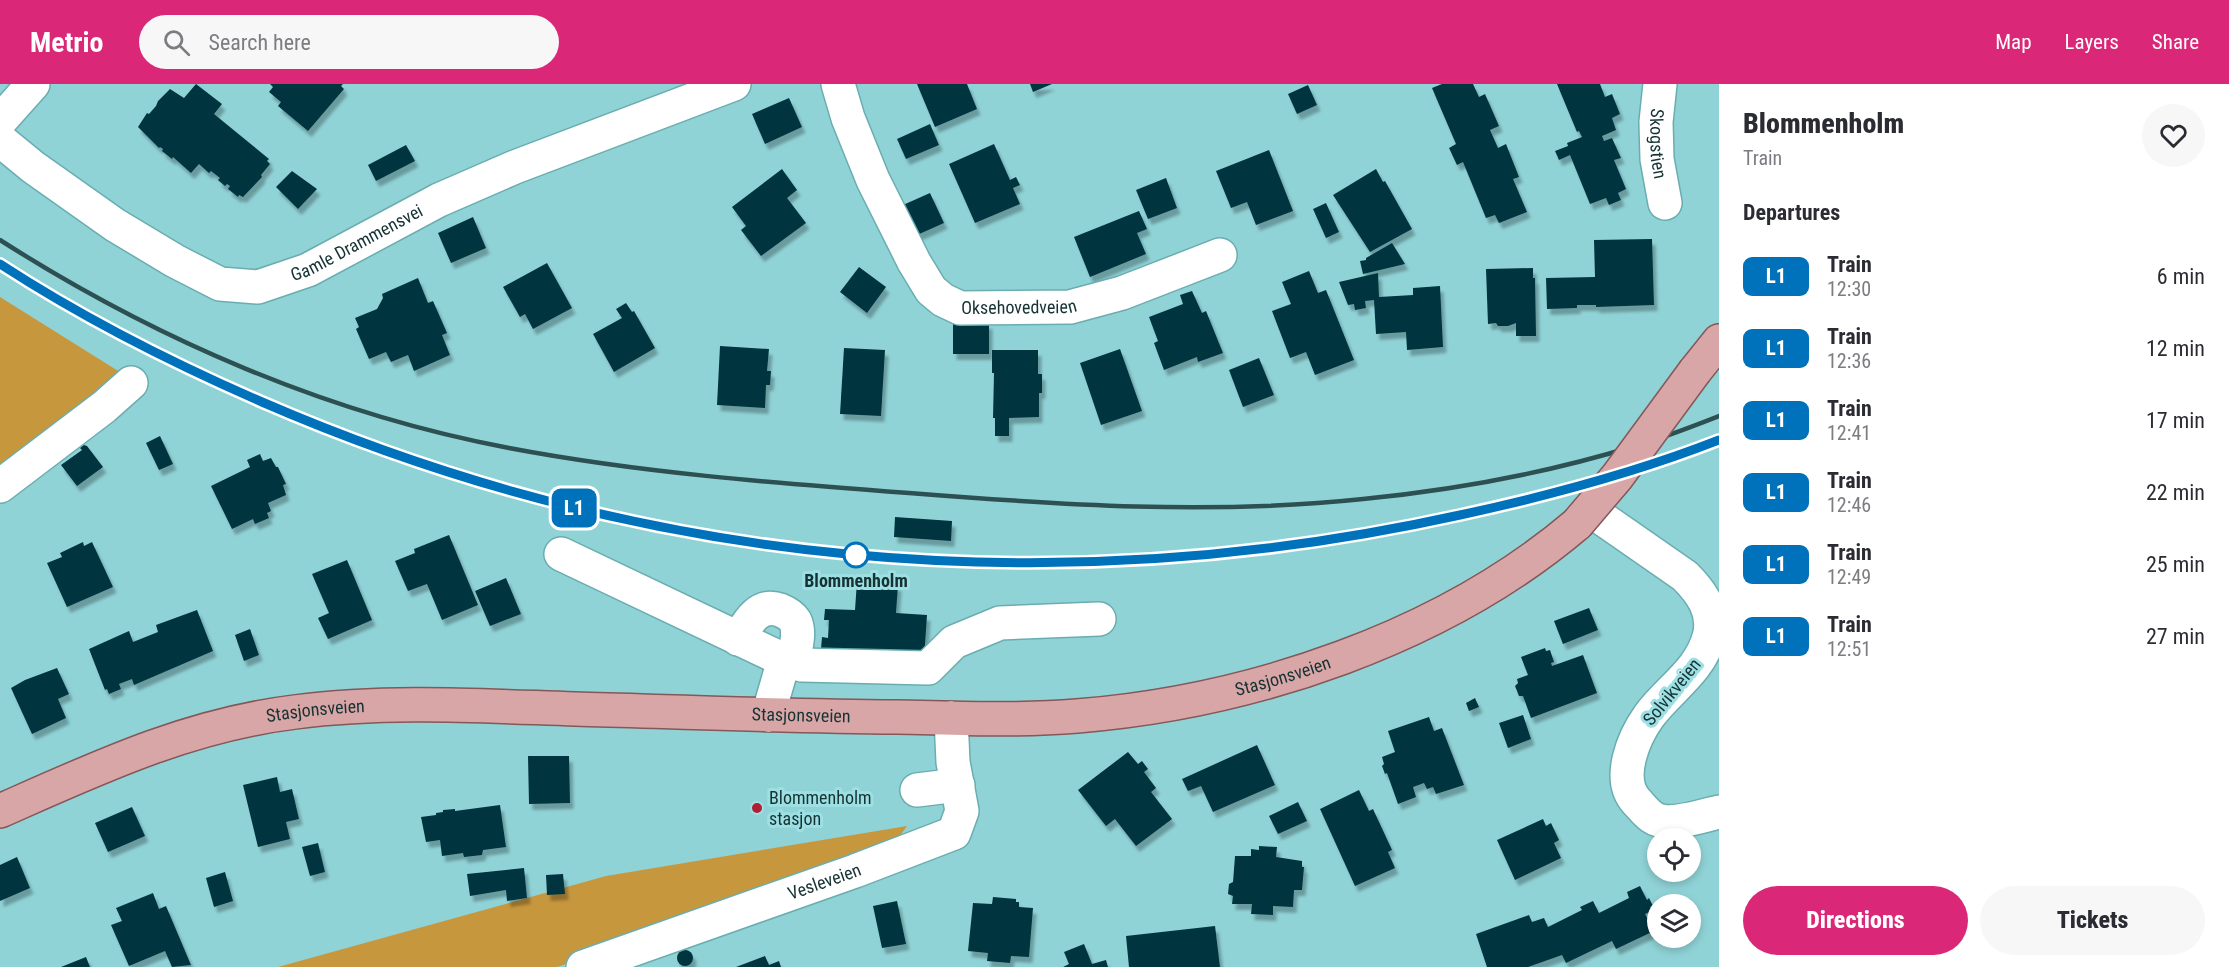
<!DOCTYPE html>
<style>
:root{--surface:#fff;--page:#f7f7f7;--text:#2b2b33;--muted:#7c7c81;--accent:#db2777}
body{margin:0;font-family:"Roboto Condensed",sans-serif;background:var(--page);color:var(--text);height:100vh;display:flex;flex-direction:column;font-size:22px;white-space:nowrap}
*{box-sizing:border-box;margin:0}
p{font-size:20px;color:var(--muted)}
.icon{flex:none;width:33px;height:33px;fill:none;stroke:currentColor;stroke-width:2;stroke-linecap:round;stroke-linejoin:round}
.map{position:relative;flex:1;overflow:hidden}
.sheet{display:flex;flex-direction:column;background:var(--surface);width:510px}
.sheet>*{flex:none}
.badge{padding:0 12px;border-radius:9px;font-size:21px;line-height:39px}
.tools{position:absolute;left:1647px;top:744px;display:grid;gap:12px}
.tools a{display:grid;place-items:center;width:54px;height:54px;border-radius:50%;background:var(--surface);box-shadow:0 3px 9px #0003;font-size:30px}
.map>.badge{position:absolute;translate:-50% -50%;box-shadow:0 0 0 3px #fff}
h2{padding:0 24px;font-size:22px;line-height:54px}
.round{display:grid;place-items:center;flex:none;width:63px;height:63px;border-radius:32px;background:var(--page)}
.summary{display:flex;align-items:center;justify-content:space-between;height:102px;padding:0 24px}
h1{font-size:28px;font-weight:800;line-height:45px}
.primary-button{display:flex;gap:12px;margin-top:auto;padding:12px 24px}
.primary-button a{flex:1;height:69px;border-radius:36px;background:var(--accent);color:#fff;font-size:24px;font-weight:800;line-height:69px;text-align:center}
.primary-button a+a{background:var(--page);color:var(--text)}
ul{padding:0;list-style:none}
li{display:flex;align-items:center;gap:18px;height:72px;padding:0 24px}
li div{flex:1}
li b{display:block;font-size:22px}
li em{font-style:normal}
li .badge{min-width:66px;font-weight:700;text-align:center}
header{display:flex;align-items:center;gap:36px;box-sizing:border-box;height:84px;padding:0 30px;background:var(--accent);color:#fff}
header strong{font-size:28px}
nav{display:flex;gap:33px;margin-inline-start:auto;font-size:21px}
.search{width:420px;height:54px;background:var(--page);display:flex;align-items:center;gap:15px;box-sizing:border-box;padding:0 21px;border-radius:33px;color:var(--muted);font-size:22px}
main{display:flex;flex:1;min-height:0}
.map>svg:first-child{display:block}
</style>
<header>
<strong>Metrio</strong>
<div class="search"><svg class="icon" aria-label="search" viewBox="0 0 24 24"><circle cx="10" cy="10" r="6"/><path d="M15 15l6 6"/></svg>Search here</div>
<nav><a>Map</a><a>Layers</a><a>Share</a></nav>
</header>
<main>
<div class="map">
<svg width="1719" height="883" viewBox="0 0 1719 883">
<defs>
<filter id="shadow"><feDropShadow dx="3.5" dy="6" stdDeviation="1.5" flood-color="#0004"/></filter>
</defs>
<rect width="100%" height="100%" fill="#90d3d7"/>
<!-- grass -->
<g fill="#c7973e">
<polygon points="0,213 123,290 0,390"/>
<polygon points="907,742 882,777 557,883 278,883 606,792"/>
</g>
<!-- building -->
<g fill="#003441" filter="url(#shadow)">
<polygon points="196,0 222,20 214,30 269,75 267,77 270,80 261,91 262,93 243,113 239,111 238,113 228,105 230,102 227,100 225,102 218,96 220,94 211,87 209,89 199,80 191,89 173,73 172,75 162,67 163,65 160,63 159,64 138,43 147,29 149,30 156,22 158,17 170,5 184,14"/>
<polygon points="270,0 343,0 341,2 344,5 308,47 278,22 281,18 269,8 273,3"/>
<polygon points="917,0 967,0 977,25 935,43"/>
<polygon points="1030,0 1052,0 1033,8"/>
<polygon points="1442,0 1473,0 1479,13 1485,10 1499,42 1490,46 1498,64 1506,60 1519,93 1513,95 1527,128 1499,139 1495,131 1486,134 1463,78 1457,81 1449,64 1456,60 1432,4"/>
<polygon points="1557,0 1600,0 1605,13 1612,10 1620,30 1612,34 1616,46 1602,52 1604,57 1612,54 1621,74 1614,76 1626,105 1618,109 1621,116 1609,121 1606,114 1590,120 1570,71 1559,76 1555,67 1568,62 1567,59 1582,53 1579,47 1577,48"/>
<polygon points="1308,1 1317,21 1297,30 1288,10"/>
<polygon points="789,14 802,43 765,60 752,30"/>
<polygon points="930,40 939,61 906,75 897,55"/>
<polygon points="994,60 1010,96 1016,93 1020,101 1013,104 1020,120 975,139 949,80"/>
<polygon points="406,61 415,77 376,97 368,81"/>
<polygon points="1269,66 1293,127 1256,141 1247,118 1231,124 1216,87"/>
<polygon points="782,85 797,106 787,114 806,139 761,172 741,146 746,142 732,123"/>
<polygon points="1376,85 1383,98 1385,97 1412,145 1370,168 1333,111"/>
<polygon points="292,87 317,105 298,125 276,103"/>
<polygon points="1166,94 1177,124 1148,135 1136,106"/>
<polygon points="930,109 944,139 917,151 903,121"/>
<polygon points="1326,119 1339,148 1326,154 1313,125"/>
<polygon points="1139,127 1147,145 1137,149 1146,170 1090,193 1074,153"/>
<polygon points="473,133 486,164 451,179 438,149"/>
<polygon points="1652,155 1654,221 1596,223 1596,221 1577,221 1577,224 1547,225 1546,194 1595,193 1594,156"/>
<polygon points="1392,159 1405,180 1363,190 1360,177 1366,176 1366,174"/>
<polygon points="547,179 572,224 533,245 525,230 520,233 503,203"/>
<polygon points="859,183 886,203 867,229 840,208"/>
<polygon points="1533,184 1533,194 1535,194 1536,252 1516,252 1516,239 1508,242 1498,242 1496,239 1488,240 1486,185"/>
<polygon points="1309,187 1318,209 1326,206 1354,276 1315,291 1306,268 1290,274 1272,227 1291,220 1282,198"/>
<polygon points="1378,189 1379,213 1413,211 1413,204 1440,202 1443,263 1407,266 1406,248 1376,250 1374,216 1365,217 1366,224 1355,226 1354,220 1348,221 1339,198"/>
<polygon points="418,194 428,219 433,217 447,249 442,251 450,271 414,287 408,271 391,278 386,268 369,275 356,245 359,243 355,234 377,225 383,214 382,210"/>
<polygon points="1192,207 1202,229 1206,227 1223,269 1198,278 1197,273 1164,286 1154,259 1158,257 1149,233 1183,220 1180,211"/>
<polygon points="626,219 632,228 634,227 655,264 614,288 593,250 622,234 616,225"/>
<polygon points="989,239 989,270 953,270 953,240"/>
<polygon points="720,262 769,265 767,287 771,287 770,301 766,301 765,324 717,321"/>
<polygon points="844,264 885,266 881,332 840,330"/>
<polygon points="1120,265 1142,327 1101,341 1080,279"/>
<polygon points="992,266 1038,266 1038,290 1042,290 1042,309 1039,309 1039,333 1009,334 1009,352 995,352 995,334 993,334 994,289 992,289"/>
<polygon points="1259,274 1274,311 1243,323 1229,286"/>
<polygon points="160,352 173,380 159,386 146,359"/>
<polygon points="84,361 87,362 103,383 77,402 61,381 82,366 80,364"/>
<polygon points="260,370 263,377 271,374 276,383 278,383 286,400 283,401 286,411 268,419 271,427 267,429 269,434 255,440 253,435 232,445 211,402 250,383 247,376"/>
<polygon points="895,433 952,437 951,457 894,453"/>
<polygon points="449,451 478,521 442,536 427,500 408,507 395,477 415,469 414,465"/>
<polygon points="83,458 84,462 92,458 113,503 67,523 47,479 62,473 60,469"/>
<polygon points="347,476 372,536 328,555 318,534 329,529 312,490"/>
<polygon points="506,494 521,530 490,542 475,507"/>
<polygon points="857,497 898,501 896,529 927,531 924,575 821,565 822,553 828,554 829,536 824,536 825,525 855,526"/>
<polygon points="1589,524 1598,546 1563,560 1554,537"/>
<polygon points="197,526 213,567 134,601 132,595 119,600 121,605 109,610 107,605 105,606 89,565 129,547 133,558 158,548 156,541"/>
<polygon points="250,545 259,571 244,577 235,551"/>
<polygon points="1545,564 1546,567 1550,566 1554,578 1551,579 1552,582 1583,571 1597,609 1531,634 1523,612 1519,612 1515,602 1518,599 1517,595 1528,591 1521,573"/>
<polygon points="57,584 69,610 58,615 66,634 32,650 11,604 25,596"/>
<polygon points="1475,614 1479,623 1469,627 1466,619"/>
<polygon points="1523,631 1531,655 1508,664 1499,639"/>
<polygon points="1429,633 1434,647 1442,644 1464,701 1436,710 1433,703 1427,705 1424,699 1413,703 1416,713 1398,720 1387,689 1385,690 1382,682 1384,680 1382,673 1395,668 1388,647"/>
<polygon points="1257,661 1275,701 1213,728 1201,702 1188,707 1182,695"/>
<polygon points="1128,668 1138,680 1142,677 1148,685 1144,688 1156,704 1151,708 1172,735 1136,762 1115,735 1106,742 1078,706"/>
<polygon points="528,672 569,672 570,719 529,720"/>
<polygon points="277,693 280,708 292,705 299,735 286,738 290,755 258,763 243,701"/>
<polygon points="1359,706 1369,727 1373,725 1392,766 1388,768 1395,784 1355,802 1320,725"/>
<polygon points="1298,718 1307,737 1278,750 1269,732"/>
<polygon points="500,721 506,763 483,766 482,771 464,773 463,769 442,772 440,756 426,758 421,733 436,731 436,729 443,728 443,726 455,725 455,727"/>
<polygon points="132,723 145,752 108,768 95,739"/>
<polygon points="1543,735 1546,742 1551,739 1559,756 1554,759 1561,774 1515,796 1497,756"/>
<polygon points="318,759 325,788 310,792 302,763"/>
<polygon points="1259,762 1277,763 1276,773 1302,777 1302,783 1304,783 1302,806 1294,806 1293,823 1273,822 1273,831 1251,830 1252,820 1232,820 1233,812 1228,810 1229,800 1233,798 1235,772 1251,772 1251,765 1259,766"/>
<polygon points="17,773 30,804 0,817 0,781"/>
<polygon points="524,784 527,814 507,817 506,806 470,812 467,790"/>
<polygon points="225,788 233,817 214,823 206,794"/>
<polygon points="563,790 565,810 547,811 546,791"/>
<polygon points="1640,802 1647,816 1649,814 1653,822 1650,823 1652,827 1645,830 1654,847 1616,865 1612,857 1566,879 1562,871 1528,883 1487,883 1476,850 1529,831 1532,838 1544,834 1548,843 1582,826 1580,823 1593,817 1599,829 1629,814 1627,808"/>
<polygon points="153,809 159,825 166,822 191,881 172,883 165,867 129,882 111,841 122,837 116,824"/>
<polygon points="993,813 1016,815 1016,818 1019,818 1019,823 1033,824 1029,873 1011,872 1010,879 987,877 988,869 968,867 973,819 992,820"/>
<polygon points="897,817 906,860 882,864 873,822"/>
<polygon points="1215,842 1220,883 1129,883 1126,852"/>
<polygon points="1084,860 1092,880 1106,876 1108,883 1063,883 1069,880 1064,868"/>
<circle cx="685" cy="874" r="8"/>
<polygon points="765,872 769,881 779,877 781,883 736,883"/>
<polygon points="86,873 90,883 61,883"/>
</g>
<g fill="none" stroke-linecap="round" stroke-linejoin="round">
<!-- minor casing -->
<g stroke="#6aadb0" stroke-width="36">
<g id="minor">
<path id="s1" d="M838 0 848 34 873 96 914 178 931 206 943 216 960 224 1070 223 1122 209 1220 171"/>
<path id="s2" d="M1660 0 1656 38 1657 75 1665 119"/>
<polyline points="0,37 33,0"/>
<path id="s3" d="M0 56 33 83 115 141 175 177 220 200 258 203 308 186 439 116 515 83 734 0"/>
<polyline points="0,402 104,323 131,299"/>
<path d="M1590 426 1685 492C1701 508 1716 528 1709 553 1700 587 1669 605 1649 632 1634 653 1616 694 1636 717 1641 722 1646 729 1652 733 1667 744 1702 732 1719 728"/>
<polyline points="561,470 784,576 802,581 928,584 954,558 1000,539 1099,535"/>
<path d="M738 555C747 540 758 518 780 526 785 528 792 532 795 537 801 548 795 567 793 579"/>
<polyline points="768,631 784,576"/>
<polyline points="917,706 958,701"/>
<path id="s4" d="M583 883 855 787 954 749 962 727 953 678 951 634"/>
</g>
</g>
<!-- major casing -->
<g stroke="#845758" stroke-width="36">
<g id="major">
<polyline points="1695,287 1719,257"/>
<path id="s5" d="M0 727C97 684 188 641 295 628 388 616 482 622 575 625 682 628 789 632 896 633 956 634 1017 637 1077 632 1252 618 1443 554 1577 440"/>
</g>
</g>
<!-- minor -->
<use href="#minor" stroke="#fff" stroke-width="33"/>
<!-- major -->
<use href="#major" stroke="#d9a6a7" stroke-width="33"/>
<!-- rail -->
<g stroke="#2d5152" stroke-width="4.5">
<path d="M0 156C155 255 328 330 509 364 641 389 775 399 909 409 1060 421 1212 431 1363 415 1454 406 1547 389 1635 362 1663 354 1691 343 1719 332"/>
<path d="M0 180C83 234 172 279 262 318 642 483 1057 522 1460 431 1549 411 1634 389 1719 356"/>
</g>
<!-- major-bridge casing -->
<g stroke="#845758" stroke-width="36" stroke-linecap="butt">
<polyline id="major-bridge" points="1577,440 1617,393 1695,287"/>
</g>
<!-- major-bridge -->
<use href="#major-bridge" stroke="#d9a6a7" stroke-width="33"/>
</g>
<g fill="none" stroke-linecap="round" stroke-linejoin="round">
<!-- line casing -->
<g stroke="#fff" stroke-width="14">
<path id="line" d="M0 180C83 234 172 279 262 318 645 484 1053 521 1460 431 1548 412 1635 389 1719 356"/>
</g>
<!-- line -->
<use href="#line" stroke="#0072bc" stroke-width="9"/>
</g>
<!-- markers -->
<circle fill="#fff" stroke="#0072bc" stroke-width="3" cx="856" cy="471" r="12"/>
<circle fill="#b11e34" stroke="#9de0e4" stroke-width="2" cx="757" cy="724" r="6"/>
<g text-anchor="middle" stroke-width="6" stroke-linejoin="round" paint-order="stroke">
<!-- street labels -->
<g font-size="18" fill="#163233" stroke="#9de0e4">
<text dy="6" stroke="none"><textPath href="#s2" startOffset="60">Skogstien</textPath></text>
<text dy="6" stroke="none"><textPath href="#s3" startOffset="410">Gamle Drammensvei</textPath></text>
<text dy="6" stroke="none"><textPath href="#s1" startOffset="320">Oksehovedveien</textPath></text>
<text dy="6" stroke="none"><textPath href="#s5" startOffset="1305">Stasjonsveien</textPath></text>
<text transform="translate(1672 608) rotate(-51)" y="6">Solvikveien</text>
<text dy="6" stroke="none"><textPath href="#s5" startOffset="333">Stasjonsveien</textPath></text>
<text dy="6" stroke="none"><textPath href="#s5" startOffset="819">Stasjonsveien</textPath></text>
<text dy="6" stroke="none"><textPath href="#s4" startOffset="256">Vesleveien</textPath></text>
</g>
<!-- stop labels -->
<g font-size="18" font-weight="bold" fill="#163233" stroke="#9de0e4">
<text x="856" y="503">Blommenholm</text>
</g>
<!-- poi labels -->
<g font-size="18" fill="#163233" stroke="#9de0e4" text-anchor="start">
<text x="769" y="720">Blommenholm<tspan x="769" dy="21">stasjon</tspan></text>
</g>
</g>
</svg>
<div class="tools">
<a><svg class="icon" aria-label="locate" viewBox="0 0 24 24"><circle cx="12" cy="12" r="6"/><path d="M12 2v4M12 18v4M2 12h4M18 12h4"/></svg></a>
<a><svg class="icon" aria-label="layers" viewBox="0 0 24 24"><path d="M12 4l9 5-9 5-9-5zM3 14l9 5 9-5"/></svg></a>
</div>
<b class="badge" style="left:574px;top:424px;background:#0072bc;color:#fff">L1</b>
</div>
<section class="sheet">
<div class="summary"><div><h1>Blommenholm</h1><p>Train</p></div><a class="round"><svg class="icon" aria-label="heart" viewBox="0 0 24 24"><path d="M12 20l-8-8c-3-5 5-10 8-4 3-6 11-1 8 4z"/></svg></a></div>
<h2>Departures</h2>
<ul>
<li><span class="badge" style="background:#0072bc;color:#fff">L1</span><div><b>Train</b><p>12:30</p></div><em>6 min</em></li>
<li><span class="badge" style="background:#0072bc;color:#fff">L1</span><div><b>Train</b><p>12:36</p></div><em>12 min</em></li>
<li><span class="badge" style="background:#0072bc;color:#fff">L1</span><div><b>Train</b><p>12:41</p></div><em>17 min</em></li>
<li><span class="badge" style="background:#0072bc;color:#fff">L1</span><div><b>Train</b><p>12:46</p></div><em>22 min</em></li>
<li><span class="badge" style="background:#0072bc;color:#fff">L1</span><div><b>Train</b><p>12:49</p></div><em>25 min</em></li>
<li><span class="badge" style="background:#0072bc;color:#fff">L1</span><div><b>Train</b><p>12:51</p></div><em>27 min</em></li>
</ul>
<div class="primary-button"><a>Directions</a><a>Tickets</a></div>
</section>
</main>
